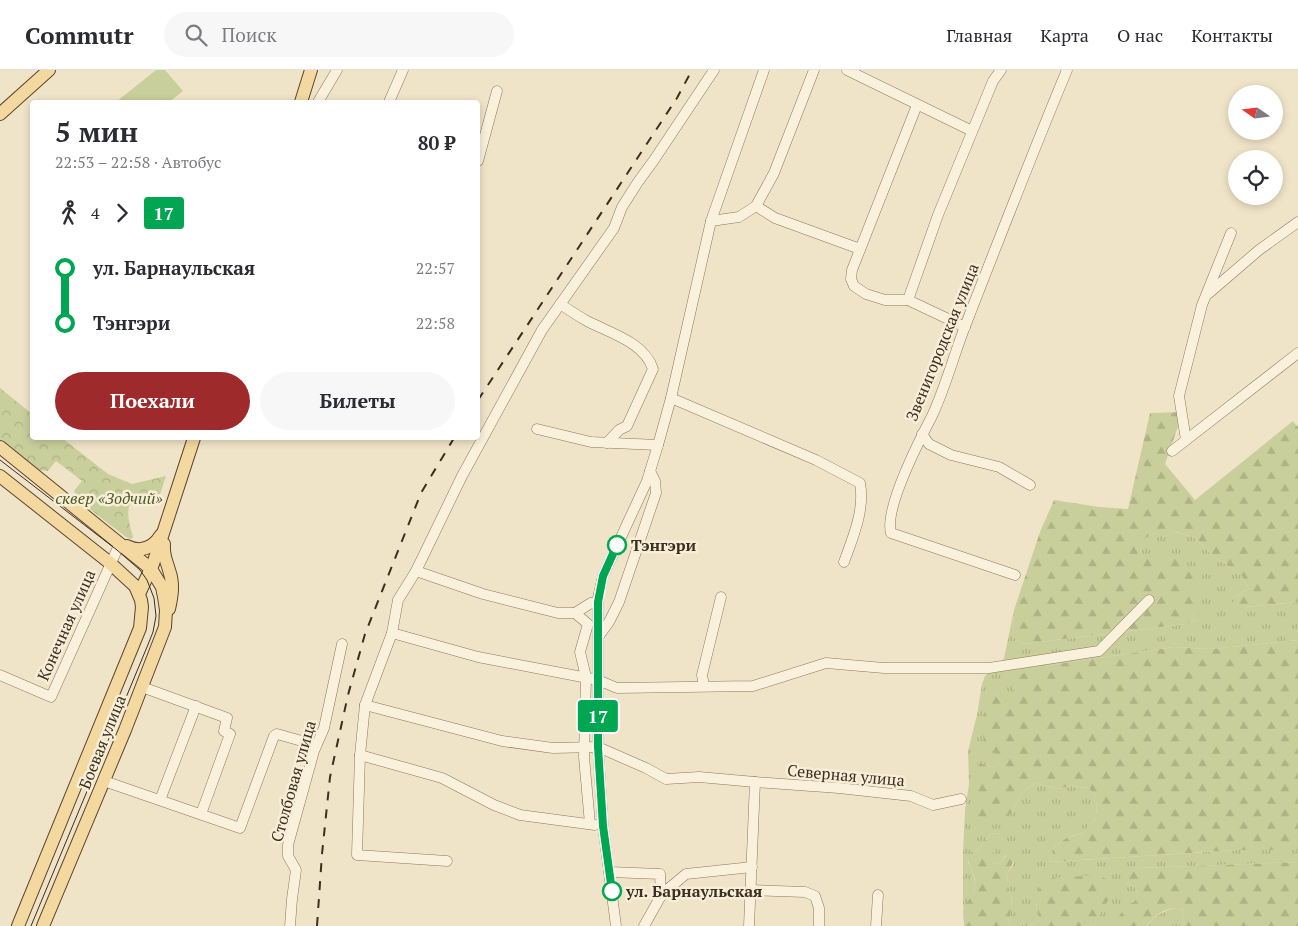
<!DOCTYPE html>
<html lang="ru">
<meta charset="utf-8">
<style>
:root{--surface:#fff;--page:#f7f7f7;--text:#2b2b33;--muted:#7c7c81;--line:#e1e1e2;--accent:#9e2a2b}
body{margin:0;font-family:"PT Serif",serif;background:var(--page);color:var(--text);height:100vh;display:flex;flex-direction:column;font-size:19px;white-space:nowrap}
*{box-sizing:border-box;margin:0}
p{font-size:16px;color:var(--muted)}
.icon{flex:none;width:28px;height:28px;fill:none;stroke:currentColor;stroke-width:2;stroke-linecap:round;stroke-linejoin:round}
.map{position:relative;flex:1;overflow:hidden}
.side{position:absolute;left:30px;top:30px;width:450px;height:340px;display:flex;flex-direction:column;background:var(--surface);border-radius:5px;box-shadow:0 2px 8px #0003}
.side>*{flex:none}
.badge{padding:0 10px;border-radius:4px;font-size:18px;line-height:32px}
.needle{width:32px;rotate:284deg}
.buttons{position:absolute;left:1228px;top:15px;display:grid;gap:10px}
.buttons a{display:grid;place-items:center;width:55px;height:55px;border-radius:50%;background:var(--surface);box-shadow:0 2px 8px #0003;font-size:25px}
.map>.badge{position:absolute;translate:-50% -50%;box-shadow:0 0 0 2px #fff}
.legs{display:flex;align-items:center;gap:8px;height:55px;padding:0 25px;font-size:16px}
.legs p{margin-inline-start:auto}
.overview{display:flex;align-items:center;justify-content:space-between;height:85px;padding:0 25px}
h1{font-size:28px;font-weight:800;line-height:38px}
.primary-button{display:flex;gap:10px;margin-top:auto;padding:10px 25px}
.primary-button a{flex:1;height:58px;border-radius:30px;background:var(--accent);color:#fff;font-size:20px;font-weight:800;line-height:58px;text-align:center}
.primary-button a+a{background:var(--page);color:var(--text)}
ul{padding:0 25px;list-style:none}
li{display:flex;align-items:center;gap:18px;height:55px;font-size:19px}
li i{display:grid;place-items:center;width:8px;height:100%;margin:0 6px;background:currentColor}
li i::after{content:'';width:12px;height:12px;margin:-6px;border:4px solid;border-radius:50%;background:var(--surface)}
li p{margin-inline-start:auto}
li:first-child i{background:linear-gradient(#0000 50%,currentColor 0)}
li:last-child i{background:linear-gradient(currentColor 50%,#0000 0)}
header{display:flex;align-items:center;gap:30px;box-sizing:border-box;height:70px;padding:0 25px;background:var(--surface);border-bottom:1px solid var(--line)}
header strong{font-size:24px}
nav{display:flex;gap:28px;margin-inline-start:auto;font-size:18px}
.search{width:350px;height:45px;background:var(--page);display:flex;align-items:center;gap:12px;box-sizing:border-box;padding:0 18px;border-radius:28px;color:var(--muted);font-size:19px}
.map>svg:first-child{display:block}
</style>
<header>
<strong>Commutr</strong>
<div class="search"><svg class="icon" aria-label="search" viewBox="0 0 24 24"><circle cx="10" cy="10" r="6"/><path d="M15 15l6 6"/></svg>Поиск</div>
<nav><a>Главная</a><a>Карта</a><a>О нас</a><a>Контакты</a></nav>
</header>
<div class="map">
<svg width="1298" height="856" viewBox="0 0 1298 856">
<defs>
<pattern id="grass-tufts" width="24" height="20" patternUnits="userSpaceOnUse" patternTransform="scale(1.25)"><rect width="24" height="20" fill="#c9cf9b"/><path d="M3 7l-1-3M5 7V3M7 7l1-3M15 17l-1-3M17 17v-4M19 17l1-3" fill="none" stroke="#aeb285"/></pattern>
<pattern id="forest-firs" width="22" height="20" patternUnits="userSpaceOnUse" patternTransform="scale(1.25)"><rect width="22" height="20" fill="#c9cf9b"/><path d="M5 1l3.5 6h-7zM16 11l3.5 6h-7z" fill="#aeb285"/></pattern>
<pattern id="park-crowns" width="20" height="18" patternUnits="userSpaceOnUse" patternTransform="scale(1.25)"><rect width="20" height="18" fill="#c9cf9b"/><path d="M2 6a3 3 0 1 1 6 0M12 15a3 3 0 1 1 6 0" fill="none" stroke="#aeb285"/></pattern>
</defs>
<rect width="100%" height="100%" fill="#f0e4c8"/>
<!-- grass -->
<g fill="url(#grass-tufts)">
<path d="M1159 461H1171L1194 467 1211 484 1242 506 1248 519 1235 527 1244 537 1298 532V570L1211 579 1174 577 1037 597 1017 610 1011 631 1005 636 994 623 987 634 983 658 986 673 997 684 999 692 994 698 978 692 1011 743 1023 721 1036 713 1058 719 1070 716 1089 718 1097 729 1096 748 1083 763 1068 767 1055 776 1049 792 1238 780H1298V792L1137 798 1126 813 1135 817 1138 825 1134 832 1112 856H1093L1101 841 1036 833 1039 846 1034 853 1027 856H1009L1012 828 1007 819V812L1008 803 1014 793 1006 785 1000 793 996 794 992 792 991 787 995 780 1000 764 996 763 990 764 978 780 973 781 968 792C978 811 978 822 963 838V783L965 740 969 714 968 681 977 645 982 614 985 606 990 601 998 598 1004 588 1014 540 1013 567 1024 574 1186 554 1197 550 1182 490 1147 489 1140 482 1144 469Z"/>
<path d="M1177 838 1184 840 1181 856H1147C1154 845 1165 840 1177 838Z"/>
</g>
<!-- forest -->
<g fill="url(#forest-firs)">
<polygon points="1183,342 1165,394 1195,430 1293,351 1298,357 1298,532 1244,537 1232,535 1235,527 1248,519 1242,506 1211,484 1194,467 1171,461 1159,461 1144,469 1140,482 1148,489 1182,489 1191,501 1201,539 1197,550 1186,554 1024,574 1013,567 1014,540 1040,462 1054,430 1099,437 1128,439 1150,343"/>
<path d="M1298 570V780H1238L1049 792 1055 776 1068 767 1083 763 1096 748 1097 729 1089 718 1070 716 1058 719 1036 713 1023 721 1011 743 1002 750 989 751 981 749 975 741 976 699 978 692 994 698 999 692C997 680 989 681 985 673 979 659 986 638 989 625L994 623 1005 636C1014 629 1011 620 1016 611 1020 603 1030 600 1037 597L1174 577 1211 579Z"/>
<path d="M997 763 1000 764C1000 774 990 783 992 792L996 794 1000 793C1004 788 1008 782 1015 783L1016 786 1008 803 1007 812V819L1012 828 1009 856H964C964 850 962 841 964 837 969 829 974 825 975 816 977 805 968 797 968 786L973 781 978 780 990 764Z"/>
<path d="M1298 792V856H1181L1184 840C1170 835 1155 843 1147 856H1112L1127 835 1134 832 1138 825 1135 817 1126 813 1122 808 1123 802 1137 798Z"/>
<polygon points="1099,805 1110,811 1113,822 1093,856 1027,856 1034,853 1039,846 1036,833 1040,816 1053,808"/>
</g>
<!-- park -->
<path fill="url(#park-crowns)" d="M0 318 32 344V368H62L108 404 132 414 166 406 156 437 150 430 143 427C121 429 129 452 133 467L131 469 126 467 79 431 74 421 82 411 56 391 48 401 37 400 0 370Z"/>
<!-- pitch -->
<polygon fill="#c9cf9b" points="156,0 165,0 183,21 169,32 116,32"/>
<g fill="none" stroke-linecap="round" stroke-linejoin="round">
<!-- minor casing -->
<g stroke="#8d765c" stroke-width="11">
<g id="minor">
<polyline points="847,0 972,61"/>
<polyline points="318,32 337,0"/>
<polyline points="389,32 403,0"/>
<polyline points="917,35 852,200 851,209 854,216 866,224 885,230 908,230 965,257"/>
<polyline points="478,91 497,21"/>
<polyline points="756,136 775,148 860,179"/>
<polyline points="711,151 739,147 756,136 774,103 814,0"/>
<polyline points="1209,223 1259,180 1298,152"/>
<polyline points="908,230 938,145 993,11 1001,0"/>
<path d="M560 234C569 240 578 246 587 251 610 263 644 272 653 299L627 356 619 360 607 373"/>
<path d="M671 328 816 390 860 413C865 440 853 467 844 492"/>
<polyline points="537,359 591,372 658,375"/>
<polyline points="922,364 929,374 951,385 999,397 1030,415"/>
<polyline points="1186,370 1179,326 1202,235 1231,163"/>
<polyline points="1172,381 1298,283"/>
<polyline points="416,501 483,524 558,543 575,543 588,554 580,582 586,607 584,687 590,754"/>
<path d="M1015 505 891 463C884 439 920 369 932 346 946 316 954 284 966 254 999 169 1032 84 1067 0"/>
<polyline points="575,543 591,533 598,532"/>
<polyline points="392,563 478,587 598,610 617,618 753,616 826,593 884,598 989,598 1099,581 1149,530"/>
<polyline points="598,567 609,552 619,532 656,423 655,411 650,401"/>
<polyline points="0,605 51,627 120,473"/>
<polyline points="704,616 702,605 721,527"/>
<polyline points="142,617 227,648 224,661 230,664 201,744"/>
<polyline points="365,635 502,671 553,678 598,677 646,698 666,709 699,707 755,712 749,856"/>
<polyline points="360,685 442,708 494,735 520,745 595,755"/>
<polyline points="104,711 240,758 274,666 277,664 316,675"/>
<polyline points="755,712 839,718 911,726 933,735 961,729"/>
<polyline points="160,730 196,636"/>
<polyline points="447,791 357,785 360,685 365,635 392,563 398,530 416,501 462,406 542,260 614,158 622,137 638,112 654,90 714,0"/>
<polyline points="610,802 660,804 661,826"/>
<polyline points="751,820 805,822 815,826 819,838 819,856"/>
<polyline points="290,856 292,829 296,800 288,786 288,775 314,681 324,658 342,574"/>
<polyline points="616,856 603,756 598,677 598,528 603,506 647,411 658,375 671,328 711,151 764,0"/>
<polyline points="644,856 662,824 686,804 752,797"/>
<polyline points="876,856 878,825"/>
</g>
</g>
<!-- major casing -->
<g stroke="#5b4430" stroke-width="14">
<g id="major">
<polyline points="301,32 311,0"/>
<polyline points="0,44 49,0"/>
<polyline points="0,377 151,499 162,517 164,527 166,540 165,557 125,660 43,856"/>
<polyline points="0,406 110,493 135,516 141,530 142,537 140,558 18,856"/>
<path d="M164 474C163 486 166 489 169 500 174 513 172 526 169 539"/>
<path d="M127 476C141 483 153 478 161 465"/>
<polyline points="139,524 153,494 194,368"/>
</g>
</g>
<!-- minor -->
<use href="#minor" stroke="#faf1dc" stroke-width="10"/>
<!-- major -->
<use href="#major" stroke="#f3d9a0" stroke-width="12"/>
<!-- tram -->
<polyline stroke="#3d2e20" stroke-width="1" points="0,390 117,480 140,500 147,510 154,528 156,546 153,562 147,577 31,856"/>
<!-- rail -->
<g stroke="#3d2e20" stroke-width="2" stroke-dasharray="9 9" stroke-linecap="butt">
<polyline points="478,330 677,28 692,0"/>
<polyline points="317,856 322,784 330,707 348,625 365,564 421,423 454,368"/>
</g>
</g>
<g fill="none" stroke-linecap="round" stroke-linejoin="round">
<!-- line-1 casing -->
<g stroke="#fff" stroke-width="11">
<polyline id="line-1" points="612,821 603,756 598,677 598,532 603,506 617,475"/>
</g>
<!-- line-1 -->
<use href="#line-1" stroke="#00a651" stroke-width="8"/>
</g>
<!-- markers -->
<g fill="#fff" stroke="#00a651" stroke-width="2.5">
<circle cx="617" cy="475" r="9"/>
<circle cx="612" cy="821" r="9"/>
</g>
<g text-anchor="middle" stroke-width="5" stroke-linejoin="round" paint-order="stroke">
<!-- street labels -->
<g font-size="16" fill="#3d2e20" stroke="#f7eed8">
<text transform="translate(942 272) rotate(-68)" y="6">Звенигородская улица</text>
<text transform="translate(66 555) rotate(-66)" y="6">Конечная улица</text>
<text transform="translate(102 672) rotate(-68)" y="6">Боевая улица</text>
<text transform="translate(846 705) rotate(5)" y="6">Северная улица</text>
<text transform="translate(293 711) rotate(-74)" y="6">Столбовая улица</text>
</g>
<!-- park labels -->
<g font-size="16" font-style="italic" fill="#4d5a26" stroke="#f7eed8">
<text x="109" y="434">сквер «Зодчий»</text>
</g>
<!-- stop labels -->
<g font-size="16" font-weight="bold" fill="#3d2e20" stroke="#f7eed8" text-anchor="start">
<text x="631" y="481">Тэнгэри</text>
<text x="626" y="827">ул. Барнаульская</text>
</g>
</g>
</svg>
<div class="buttons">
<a><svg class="needle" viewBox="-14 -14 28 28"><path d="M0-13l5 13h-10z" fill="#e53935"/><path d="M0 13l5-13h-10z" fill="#7c7c81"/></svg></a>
<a><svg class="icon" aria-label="locate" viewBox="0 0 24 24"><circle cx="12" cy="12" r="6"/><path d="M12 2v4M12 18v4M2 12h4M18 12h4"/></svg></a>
</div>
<b class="badge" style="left:598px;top:646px;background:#00a651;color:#fff">17</b>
<section class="side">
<div class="overview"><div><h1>5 мин</h1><p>22:53 – 22:58 · Автобус</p></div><b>80 ₽</b></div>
<div class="legs"><svg class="icon" aria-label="walk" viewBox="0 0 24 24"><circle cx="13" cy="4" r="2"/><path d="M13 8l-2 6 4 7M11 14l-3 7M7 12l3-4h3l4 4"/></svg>4<svg class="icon" aria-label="forward" viewBox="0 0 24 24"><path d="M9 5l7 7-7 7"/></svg><b class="badge" style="background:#00a651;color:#fff">17</b></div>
<ul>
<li><i style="color:#00a651"></i><b>ул. Барнаульская</b><p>22:57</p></li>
<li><i style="color:#00a651"></i><b>Тэнгэри</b><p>22:58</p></li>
</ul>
<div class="primary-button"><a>Поехали</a><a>Билеты</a></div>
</section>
</div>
